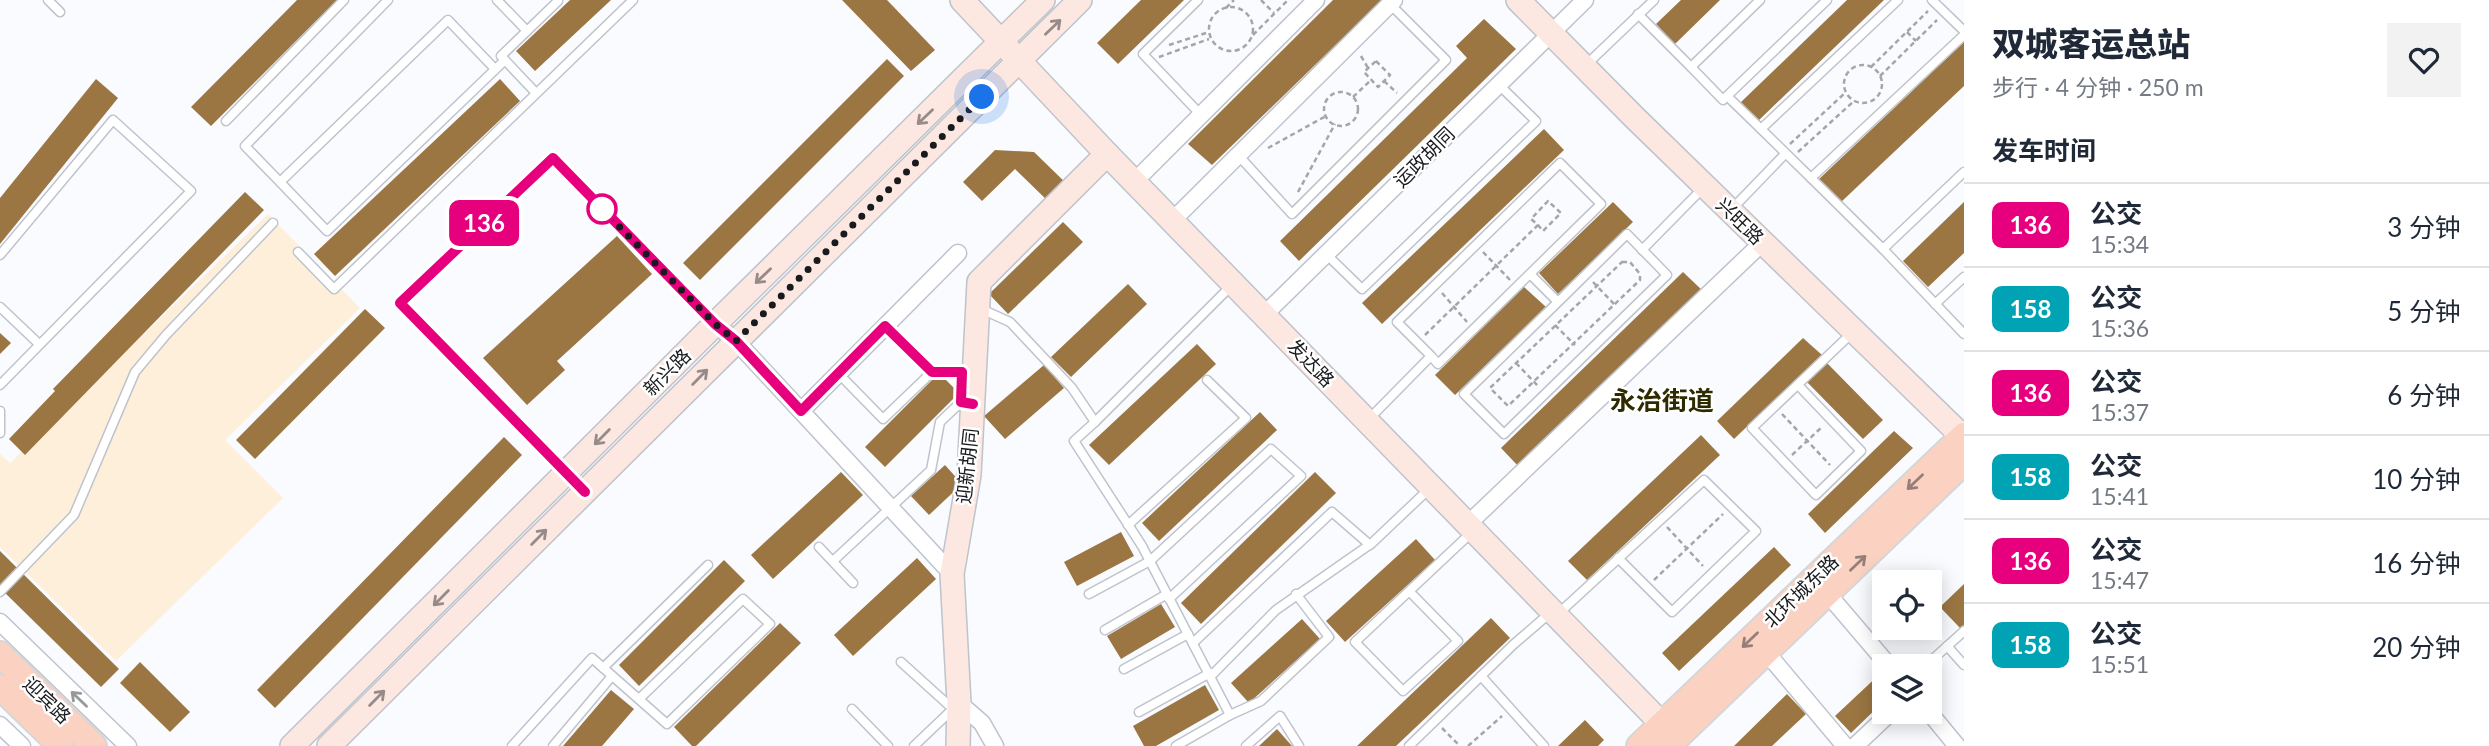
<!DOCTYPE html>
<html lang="zh">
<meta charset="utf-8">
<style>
:root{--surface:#fff;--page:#f2f2f3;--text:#1f2937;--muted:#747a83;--line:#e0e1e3}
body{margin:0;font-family:Lato,"Noto Sans SC",sans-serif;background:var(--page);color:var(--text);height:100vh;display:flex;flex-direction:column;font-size:26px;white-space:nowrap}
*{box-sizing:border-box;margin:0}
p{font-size:23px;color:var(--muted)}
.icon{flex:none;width:38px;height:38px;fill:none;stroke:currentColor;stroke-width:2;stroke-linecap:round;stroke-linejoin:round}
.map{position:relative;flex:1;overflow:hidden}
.panel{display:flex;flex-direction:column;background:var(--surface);width:525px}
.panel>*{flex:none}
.badge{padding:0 14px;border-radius:10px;font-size:24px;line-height:46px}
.tools{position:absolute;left:1872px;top:570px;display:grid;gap:14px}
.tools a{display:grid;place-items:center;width:70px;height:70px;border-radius:0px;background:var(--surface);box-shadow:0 4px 18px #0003;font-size:35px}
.you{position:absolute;width:35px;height:35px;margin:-18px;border:5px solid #fff;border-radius:50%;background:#1a73e8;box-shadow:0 0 0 10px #1a73e833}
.map>.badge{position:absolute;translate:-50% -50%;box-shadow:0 0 0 4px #fff}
h2{padding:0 28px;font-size:26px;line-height:63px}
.round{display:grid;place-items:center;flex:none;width:74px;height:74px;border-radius:0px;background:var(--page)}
.overview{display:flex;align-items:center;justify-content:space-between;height:119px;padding:0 28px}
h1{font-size:33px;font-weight:800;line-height:52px}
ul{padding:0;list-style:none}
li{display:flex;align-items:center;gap:21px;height:84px;padding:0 28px;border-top:2px solid var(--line)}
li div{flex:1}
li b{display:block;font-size:26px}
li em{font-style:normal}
li .badge{min-width:77px;font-weight:700;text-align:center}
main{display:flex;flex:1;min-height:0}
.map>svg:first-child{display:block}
</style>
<main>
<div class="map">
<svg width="1964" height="746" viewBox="0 0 1964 746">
<rect width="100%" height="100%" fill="#f9fbff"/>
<!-- industrial -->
<polygon fill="#feefdb" points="268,214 360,308 225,440 283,498 116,661 0,547 0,454 10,463"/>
<!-- building -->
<g fill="#9b7642">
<polygon points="297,0 337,0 211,126 191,107"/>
<polygon points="570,0 611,0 535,71 516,51"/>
<polygon points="842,0 887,0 935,50 911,71"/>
<polygon points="1141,0 1184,0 1118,64 1097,43"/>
<polygon points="1333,0 1382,0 1212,165 1188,144"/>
<polygon points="1681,0 1720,0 1675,44 1656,24"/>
<polygon points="1847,0 1884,0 1758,121 1740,103"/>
<polygon points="1484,19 1516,49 1299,261 1280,241 1467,58 1456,46"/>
<polygon points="1964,42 1964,86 1840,203 1818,180"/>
<polygon points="887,59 904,76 700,280 683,263"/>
<polygon points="96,79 118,98 0,244 0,198"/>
<polygon points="500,79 520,101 335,276 314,254"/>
<polygon points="1544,129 1564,150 1382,324 1362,303"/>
<polygon points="995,150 1034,152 1069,186 1051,204 1015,169 982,201 963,182"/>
<polygon points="245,192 264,210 25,455 9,439 55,391 53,389"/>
<polygon points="1613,202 1633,222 1558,294 1539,273"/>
<polygon points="1964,202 1964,253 1928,287 1903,261"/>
<polygon points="1063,222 1083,242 1008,314 989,294"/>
<polygon points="617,236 652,274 557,361 565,370 527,405 483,358"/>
<polygon points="1683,272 1704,292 1520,468 1501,448"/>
<polygon points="1128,284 1147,304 1071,377 1051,357"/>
<polygon points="1524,287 1546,307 1455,395 1435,375"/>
<polygon points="365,309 385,328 255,459 236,440"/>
<polygon points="0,333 11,343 0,354"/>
<polygon points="1803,338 1822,355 1734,439 1717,421"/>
<polygon points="1197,344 1216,364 1109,465 1089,445"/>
<polygon points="1826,362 1883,420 1863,439 1806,381"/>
<polygon points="1044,365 1064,388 1005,439 984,416"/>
<polygon points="939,373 959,393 885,467 865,447"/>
<polygon points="1260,412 1277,430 1159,541 1142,523"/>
<polygon points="1894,431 1913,448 1825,533 1808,514"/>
<polygon points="1701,435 1720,455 1587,580 1568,561"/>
<polygon points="504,437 522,455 275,708 257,690"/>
<polygon points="945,465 962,484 929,515 911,496"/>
<polygon points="841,472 863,495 773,579 751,555"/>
<polygon points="1315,472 1336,493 1201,624 1181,603"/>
<polygon points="1121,532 1134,556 1077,586 1064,562"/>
<polygon points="1416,539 1435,560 1345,642 1326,621"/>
<polygon points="1774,547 1791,565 1679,671 1662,653"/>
<polygon points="0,551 119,669 101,687 0,588"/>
<polygon points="917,558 936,579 853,656 834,635"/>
<polygon points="724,560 745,581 639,686 619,665"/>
<polygon points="1964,584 1964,625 1960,628 1940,607"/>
<polygon points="1161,604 1175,627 1121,659 1107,636"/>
<polygon points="1491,618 1510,638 1396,746 1357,746"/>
<polygon points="1302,619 1320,639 1249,703 1231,683"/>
<polygon points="780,623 801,643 696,746 692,746 674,727"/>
<polygon points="140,662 190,712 170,732 120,683"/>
<polygon points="1883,671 1885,674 1885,700 1851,733 1835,716"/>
<polygon points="1205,685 1219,710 1156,746 1144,746 1133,726"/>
<polygon points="611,690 634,709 602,746 563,746"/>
<polygon points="1787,694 1806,714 1772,746 1734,746"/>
<polygon points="1585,720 1604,740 1598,746 1558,746"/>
<polygon points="1277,729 1292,746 1259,746"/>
</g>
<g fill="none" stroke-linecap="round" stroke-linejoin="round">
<!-- lane casing -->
<g stroke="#bec3cc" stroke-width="11">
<g id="lane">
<polyline points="48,0 60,12"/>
<polyline points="497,0 527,31"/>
<polyline points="1198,0 1143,54 1201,115"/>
<polyline points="1898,0 1761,129 1811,178 1964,35"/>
<polyline points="1932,0 1964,31"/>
<polyline points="1638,14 1691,67 1760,0"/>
<polyline points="1586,65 1654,0"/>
<polyline points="1691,67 1723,100 1727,96"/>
<polyline points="495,69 448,20 280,182 327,231 505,60"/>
<polyline points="536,93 501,56 558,1 557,0"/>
<polyline points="226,121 344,0"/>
<polyline points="1761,129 1727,96 1827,0"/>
<polyline points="1238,155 1292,214 1446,60 1390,4"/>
<polyline points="1964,172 1883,249 1964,334"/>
<polyline points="1811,178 1883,249"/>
<polyline points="280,182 245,146 388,0"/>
<polyline points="1732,209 1785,154"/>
<polyline points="1642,250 1704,187"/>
<polyline points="298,252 334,289 633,0"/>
<polyline points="1326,254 1362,289 1536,121 1498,84"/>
<polyline points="0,255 113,120 191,191 0,385"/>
<polyline points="1530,274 1558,302 1464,394 1504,434 1667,275 1627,234 1558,302"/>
<polyline points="1935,304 1964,277"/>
<polyline points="0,307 39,344"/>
<polyline points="981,309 1010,322 1072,388 1095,422 1074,441 1142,546 1230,715 1176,746"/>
<polyline points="885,326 932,372"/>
<polyline points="1798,385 1861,451 1816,495 1752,428 1853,332"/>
<polyline points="0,411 0,433"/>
<polyline points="1369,419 1431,356 1397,322 1560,163 1601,204 1438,364 1431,356"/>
<polyline points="1095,422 1232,285"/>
<polyline points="583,490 400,303 553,158 713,322"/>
<polyline points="1128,525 1246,418 1207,380"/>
<polyline points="819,547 853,583"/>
<polyline points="833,561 931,470 940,422 961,402 962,372 932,372 883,419 838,373"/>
<polyline points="1409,591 1458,641 1403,691 1355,642 1472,532"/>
<polyline points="0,592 74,515 135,372 166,335 273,223"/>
<polyline points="1089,594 1150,561 1271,449 1301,476 1169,599"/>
<polyline points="1559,613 1704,480 1756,531 1672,612 1618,558"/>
<polyline points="1105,630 1167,594"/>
<polyline points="1193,643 1332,512 1370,545"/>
<polyline points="1947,646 1964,665"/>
<polyline points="901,662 953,709"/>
<polyline points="1924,667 1964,631"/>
<polyline points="603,668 708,565"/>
<polyline points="1124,669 1188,634"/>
<polyline points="1211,676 1276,610 1372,543 1429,489"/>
<polyline points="1481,676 1544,746"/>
<polyline points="852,709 888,746"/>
<polyline points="1139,712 1210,673"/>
<polyline points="1230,715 1261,701 1329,637 1296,594"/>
<polyline points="512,746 592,658 667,724 770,624 743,599 639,699"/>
<polyline points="553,746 612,676"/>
<polyline points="914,746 955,707"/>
<polyline points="1246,746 1280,716 1299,746"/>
<polyline points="1409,746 1514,644 1550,613"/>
</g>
</g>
<!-- street casing -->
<g stroke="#bec3cc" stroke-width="19">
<g id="street">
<polyline points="1134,182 1316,0"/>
<polyline points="1172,221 1394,0"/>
<polyline points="1264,315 1585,0"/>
<polyline points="715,324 736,341 952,574"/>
<polyline points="801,411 958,253"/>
<polyline points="1468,524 1762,243"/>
<polyline points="1827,593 1890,667"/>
<polyline points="0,622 128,746"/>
<polyline points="1766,652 1845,746"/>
<polyline points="959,703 982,723 995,746"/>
<polyline points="1929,712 1957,746"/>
<polyline points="0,725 22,746"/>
<polyline points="1855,746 1891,712"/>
</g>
</g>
<!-- secondary casing -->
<g stroke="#bec3cc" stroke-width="26">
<g id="secondary">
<polyline points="962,0 1107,154 1662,724"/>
<polyline points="1518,0 1636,119 1964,438"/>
<polyline points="292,746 715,324 1043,0"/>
<polyline points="329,746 1080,0"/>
<polyline points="958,746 959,703 952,574 969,475 979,282 1107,154"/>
</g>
</g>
<!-- primary casing -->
<g stroke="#d5d6d6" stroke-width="28">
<g id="primary">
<polyline points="0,654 94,746"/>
<polyline points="0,687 61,746"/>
<polyline points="1639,746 1964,435"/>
<polyline points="1668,746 1964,462"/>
</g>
</g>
<!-- path -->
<g stroke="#a4a6a9" stroke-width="2.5" stroke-dasharray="5 3.5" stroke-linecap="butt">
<polyline points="1261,0 1274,13"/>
<circle cx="1231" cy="29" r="22"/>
<polyline points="1226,8 1234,0"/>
<polyline points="1907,32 1916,41"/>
<polyline points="1253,35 1288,0"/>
<polyline points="1169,45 1209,32"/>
<polyline points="1361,56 1368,68"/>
<polyline points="1159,57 1209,39"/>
<polygon points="1376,61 1390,75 1378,87 1364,72"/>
<circle cx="1863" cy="84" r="19"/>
<polyline points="1871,67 1928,11"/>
<polyline points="1880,76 1937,20"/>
<polyline points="1384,81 1397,93"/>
<circle cx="1341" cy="109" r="17"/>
<polyline points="1353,97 1371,80"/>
<polyline points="1790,144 1846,92"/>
<polyline points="1268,148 1326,116"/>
<polyline points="1798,152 1854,101"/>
<polyline points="1298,192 1335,124"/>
<polyline points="1483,252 1510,280"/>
<polygon points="1622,262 1630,262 1640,274 1640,280 1508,406 1490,388"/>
<polyline points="1593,282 1615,305"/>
<polyline points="1442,293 1467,322"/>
<polyline points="1555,325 1575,345"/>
<polyline points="1425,335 1538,225 1531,219 1548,201 1561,213 1543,231 1538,225"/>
<polyline points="1516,363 1538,386"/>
<polyline points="1782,414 1830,465"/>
<polyline points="1792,455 1823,426"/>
<polyline points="1667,527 1703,566"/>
<polyline points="1654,580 1723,514"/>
<polyline points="1442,728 1460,746"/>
<polyline points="1468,746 1502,716"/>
</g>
<!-- lane -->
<use href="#lane" stroke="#fff" stroke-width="8"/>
<!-- street -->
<use href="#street" stroke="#fff" stroke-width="16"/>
<!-- secondary -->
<use href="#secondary" stroke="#fde8e1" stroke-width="23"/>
<!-- primary -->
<use href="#primary" stroke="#fbd2c2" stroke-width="24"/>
</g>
<!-- one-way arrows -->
<defs><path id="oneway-shaft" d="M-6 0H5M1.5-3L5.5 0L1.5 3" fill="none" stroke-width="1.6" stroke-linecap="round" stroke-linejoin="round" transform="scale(1.75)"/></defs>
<g stroke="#968b89">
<use href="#oneway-shaft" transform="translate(1053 27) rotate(-44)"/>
<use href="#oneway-shaft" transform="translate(925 117) rotate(136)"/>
<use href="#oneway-shaft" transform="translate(763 276) rotate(136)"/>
<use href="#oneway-shaft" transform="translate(700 377) rotate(-45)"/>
<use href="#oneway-shaft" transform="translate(602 437) rotate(135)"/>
<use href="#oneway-shaft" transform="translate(539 537) rotate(-45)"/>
<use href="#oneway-shaft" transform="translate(441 598) rotate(135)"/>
<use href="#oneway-shaft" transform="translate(377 698) rotate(-45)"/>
</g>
<g stroke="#957f78">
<use href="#oneway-shaft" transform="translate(1915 482) rotate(136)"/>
<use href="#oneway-shaft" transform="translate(1858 563) rotate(-44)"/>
<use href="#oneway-shaft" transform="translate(1750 640) rotate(136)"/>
</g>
<use stroke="#979899" href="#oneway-shaft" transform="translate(79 699) rotate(-136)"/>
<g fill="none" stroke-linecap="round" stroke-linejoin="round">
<!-- line casing -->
<g stroke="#fff" stroke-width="16">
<polyline id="line" points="585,492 400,303 553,158 715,324 736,341 801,411 885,326 932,372 962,372 961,402 973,404"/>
</g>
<!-- line -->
<use href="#line" stroke="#e6007e" stroke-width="10"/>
<!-- walk -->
<polyline stroke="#181a1d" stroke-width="7" stroke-dasharray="0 12.6" points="602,209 715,324 736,341 982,97"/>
</g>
<!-- markers -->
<circle fill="#fff" stroke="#e6007e" stroke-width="3.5" cx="602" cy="209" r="14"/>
<g text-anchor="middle" stroke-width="5" stroke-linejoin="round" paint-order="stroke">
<!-- street labels -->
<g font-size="19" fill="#181a1d" stroke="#fff">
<text transform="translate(1424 157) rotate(-45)" y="7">运政胡同</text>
<text transform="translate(1740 221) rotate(44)" y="7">兴旺路</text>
<text transform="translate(1311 363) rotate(46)" y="7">发达路</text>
<text transform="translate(667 372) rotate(-45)" y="7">新兴路</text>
<text transform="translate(967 466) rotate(-84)" y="7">迎新胡同</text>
<text transform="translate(1801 591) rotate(-44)" y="7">北环城东路</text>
<text transform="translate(47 700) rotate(44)" y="7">迎宾路</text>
</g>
<!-- district labels -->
<g font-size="26" font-weight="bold" fill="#2f2b00" stroke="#fff">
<text x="1662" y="410">永治街道</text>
</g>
</g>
</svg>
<div class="tools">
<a><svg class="icon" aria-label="locate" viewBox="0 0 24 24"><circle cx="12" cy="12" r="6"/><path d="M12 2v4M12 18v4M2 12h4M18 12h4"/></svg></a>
<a><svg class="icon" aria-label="layers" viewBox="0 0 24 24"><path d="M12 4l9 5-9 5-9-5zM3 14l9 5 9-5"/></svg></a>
</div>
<div class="you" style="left:982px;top:97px"></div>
<b class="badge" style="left:484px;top:223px;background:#e6007e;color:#fff">136</b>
</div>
<section class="panel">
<div class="overview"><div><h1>双城客运总站</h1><p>步行 · 4 分钟 · 250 m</p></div><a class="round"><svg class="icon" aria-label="heart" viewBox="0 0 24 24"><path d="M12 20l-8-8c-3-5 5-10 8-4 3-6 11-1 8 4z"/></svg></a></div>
<h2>发车时间</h2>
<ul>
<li><span class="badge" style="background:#e6007e;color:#fff">136</span><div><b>公交</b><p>15:34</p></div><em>3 分钟</em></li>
<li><span class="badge" style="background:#00a3b4;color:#fff">158</span><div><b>公交</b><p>15:36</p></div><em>5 分钟</em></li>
<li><span class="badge" style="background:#e6007e;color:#fff">136</span><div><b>公交</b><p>15:37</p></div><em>6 分钟</em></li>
<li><span class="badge" style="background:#00a3b4;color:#fff">158</span><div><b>公交</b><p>15:41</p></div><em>10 分钟</em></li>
<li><span class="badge" style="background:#e6007e;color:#fff">136</span><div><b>公交</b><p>15:47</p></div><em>16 分钟</em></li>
<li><span class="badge" style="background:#00a3b4;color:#fff">158</span><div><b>公交</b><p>15:51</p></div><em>20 分钟</em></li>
</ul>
</section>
</main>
